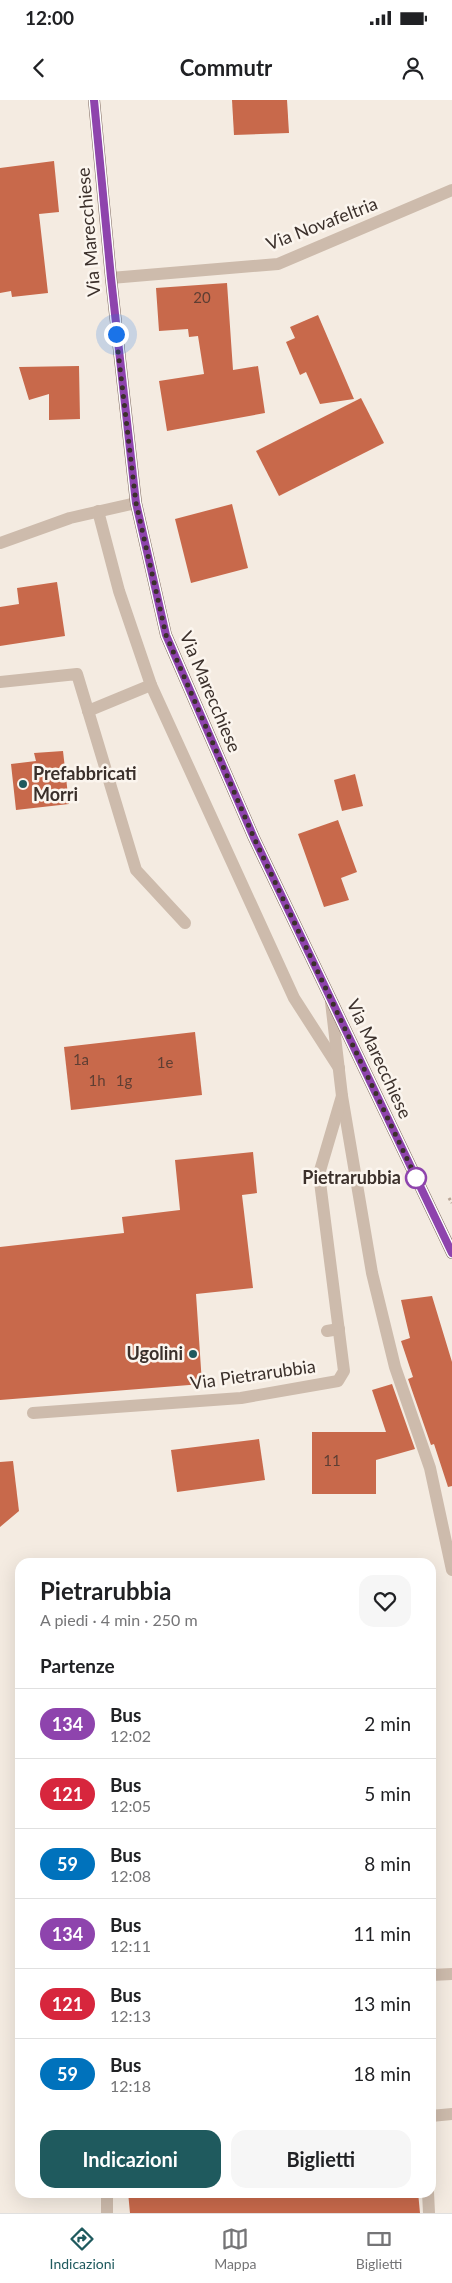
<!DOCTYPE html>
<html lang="it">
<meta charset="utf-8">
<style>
:root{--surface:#fff;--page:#f6f6f6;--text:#202124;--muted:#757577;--line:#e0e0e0;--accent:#1f5a5e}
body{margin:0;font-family:Lato,sans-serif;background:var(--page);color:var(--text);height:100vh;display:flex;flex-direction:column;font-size:19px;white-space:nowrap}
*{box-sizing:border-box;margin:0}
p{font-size:16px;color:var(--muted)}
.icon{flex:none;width:28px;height:28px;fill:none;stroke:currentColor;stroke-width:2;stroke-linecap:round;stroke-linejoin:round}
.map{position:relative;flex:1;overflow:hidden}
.side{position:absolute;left:15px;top:1458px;width:421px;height:640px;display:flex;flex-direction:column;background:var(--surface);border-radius:15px;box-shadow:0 5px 20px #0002}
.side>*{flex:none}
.badge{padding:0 10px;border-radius:16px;font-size:18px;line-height:32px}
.you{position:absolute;width:25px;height:25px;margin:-12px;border:4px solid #fff;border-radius:50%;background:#1a73e8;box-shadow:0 0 0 8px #1a73e833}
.map>.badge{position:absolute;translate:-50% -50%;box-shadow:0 0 0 2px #fff}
h2{padding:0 25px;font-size:19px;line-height:45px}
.round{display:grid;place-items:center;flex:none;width:52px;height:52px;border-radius:15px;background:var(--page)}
.headline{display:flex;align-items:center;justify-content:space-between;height:85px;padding:0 25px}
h1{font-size:24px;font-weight:700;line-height:38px}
.primary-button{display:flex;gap:10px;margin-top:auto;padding:10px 25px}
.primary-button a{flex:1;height:58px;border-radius:15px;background:var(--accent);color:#fff;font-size:20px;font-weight:700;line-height:58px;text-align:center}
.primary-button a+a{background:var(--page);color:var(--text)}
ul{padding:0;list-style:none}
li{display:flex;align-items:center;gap:15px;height:70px;padding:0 25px;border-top:1px solid var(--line)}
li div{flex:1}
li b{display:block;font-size:19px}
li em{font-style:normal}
li .badge{min-width:55px;font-weight:700;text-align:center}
.status{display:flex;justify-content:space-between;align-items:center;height:35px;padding:0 25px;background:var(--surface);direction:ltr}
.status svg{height:14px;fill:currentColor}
header{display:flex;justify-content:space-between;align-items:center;height:65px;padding:0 25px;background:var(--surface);font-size:22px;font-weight:700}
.tab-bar{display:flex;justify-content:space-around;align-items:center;height:70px;border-top:1px solid var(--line);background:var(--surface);font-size:14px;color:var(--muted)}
.tab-bar a{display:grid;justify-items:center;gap:2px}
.tab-bar .current{color:var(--accent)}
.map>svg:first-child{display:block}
</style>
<div class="status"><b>12:00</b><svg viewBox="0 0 49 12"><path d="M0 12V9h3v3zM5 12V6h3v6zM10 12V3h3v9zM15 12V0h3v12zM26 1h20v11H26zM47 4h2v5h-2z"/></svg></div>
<header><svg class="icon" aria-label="back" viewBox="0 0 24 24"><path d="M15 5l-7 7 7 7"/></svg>Commutr<svg class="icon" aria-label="person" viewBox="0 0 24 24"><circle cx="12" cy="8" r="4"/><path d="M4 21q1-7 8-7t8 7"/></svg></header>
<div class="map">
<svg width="452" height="2113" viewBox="0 0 452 2113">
<rect width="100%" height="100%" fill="#f4ebe1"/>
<!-- building -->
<g fill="#c8694b">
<polygon points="232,0 287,0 289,33 234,35"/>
<polygon points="54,61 59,112 39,114 48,193 12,197 11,191 0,193 0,68"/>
<polygon points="227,183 233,270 258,266 265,313 167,331 159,281 204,274 198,236 189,237 188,229 159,231 156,188"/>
<polygon points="318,215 354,299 320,304 306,272 300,275 286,242 295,238 290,227"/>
<polygon points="79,266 80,319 49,320 49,294 29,300 19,267"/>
<polygon points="361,298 384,343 279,396 256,351"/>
<polygon points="232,404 248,468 191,483 175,419"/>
<polygon points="57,482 65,536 0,546 0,507 19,504 17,488"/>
<polygon points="63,651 69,704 16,710 11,664 36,661 34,653"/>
<polygon points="355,674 363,706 342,711 334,680"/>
<polygon points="338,720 357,772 341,778 349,800 324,807 298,734"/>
<polygon points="195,932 202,995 71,1010 64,947"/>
<polygon points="253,1052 257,1093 242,1095 253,1188 196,1194 202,1284 0,1300 0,1147 124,1133 122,1117 180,1110 175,1060"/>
<polygon points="432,1196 452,1262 452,1386 448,1387 434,1344 431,1345 408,1279 413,1277 401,1241 410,1238 401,1200"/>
<polygon points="392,1284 415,1349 376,1360 376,1394 312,1394 312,1332 386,1332 372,1290"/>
<polygon points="259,1339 265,1380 177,1392 171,1350"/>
<polygon points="13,1361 19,1411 0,1427 0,1362"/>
<polygon points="128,2092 418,2092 420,2113 130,2113"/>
</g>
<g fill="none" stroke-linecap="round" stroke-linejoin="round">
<!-- path -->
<polyline stroke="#b9a596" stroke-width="3" stroke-dasharray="2.5 2.5" stroke-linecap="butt" points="449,1098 452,1103"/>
<!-- service -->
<g stroke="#cdbbac" stroke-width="12">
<polyline points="98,411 119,491 151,585"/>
<polyline points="0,582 77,574 136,770 185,823"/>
<polyline points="88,611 151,585 294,898 339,968"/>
<polyline points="327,1231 339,1229"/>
<polyline points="431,1875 452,1874"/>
<polyline points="431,2016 452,2014"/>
<polyline points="107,2092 107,2113"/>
<polyline points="428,2092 429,2113"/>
</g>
<!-- minor -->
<g stroke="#cdbbac" stroke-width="12">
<polyline points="111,178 278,164 452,90"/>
<polyline points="0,443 70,418 136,403"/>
<polyline points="331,902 342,996 372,1173 395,1267 430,1368 452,1470"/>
<polyline points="33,1313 241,1298 338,1281 344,1271 319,1074 342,996"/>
</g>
<!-- primary -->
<polyline stroke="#7d675c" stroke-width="12" points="94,0 111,178 136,403 166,535 254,738 452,1153"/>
</g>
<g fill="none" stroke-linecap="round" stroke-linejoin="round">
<!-- line casing -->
<g stroke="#fff" stroke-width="11">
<polyline id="line" points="94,0 111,178 136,403 166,535 254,738 452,1153"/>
</g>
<!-- line -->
<use href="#line" stroke="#8e44ad" stroke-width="8"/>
<!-- walk -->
<polyline stroke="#3b302b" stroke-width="5" stroke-dasharray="0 9" points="116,234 136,403 166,535 254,738 419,1084 416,1078"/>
</g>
<!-- markers -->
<g fill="#1f5a5e" stroke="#fbf5ee" stroke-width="2">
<circle cx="23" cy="684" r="5"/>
<circle cx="193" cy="1254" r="5"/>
</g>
<circle fill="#fff" stroke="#8e44ad" stroke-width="2.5" cx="416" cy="1078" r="10"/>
<g text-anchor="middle" stroke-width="5" stroke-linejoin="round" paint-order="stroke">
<!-- number labels -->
<g font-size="15" fill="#5e3e33">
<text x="202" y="203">20</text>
<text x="81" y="965">1a</text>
<text x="165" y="968">1e</text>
<text x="97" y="986">1h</text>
<text x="124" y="986">1g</text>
<text x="332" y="1366">11</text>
</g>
<!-- street labels -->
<g font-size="18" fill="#3b302b" stroke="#fbf5ee">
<text transform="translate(322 124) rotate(-21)" y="6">Via Novafeltria</text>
<text transform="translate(89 132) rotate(-95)" y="6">Via Marecchiese</text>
<text transform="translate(210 592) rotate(67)" y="6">Via Marecchiese</text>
<text transform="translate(379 959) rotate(65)" y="6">Via Marecchiese</text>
<text transform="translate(253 1275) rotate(-8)" y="6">Via Pietrarubbia</text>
</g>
<!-- poi labels -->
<g font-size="18" font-weight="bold" fill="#3b302b" stroke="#fbf5ee" text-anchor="start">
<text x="33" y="680">Prefabbricati<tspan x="33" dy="21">Morri</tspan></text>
<text x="183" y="1260" text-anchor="end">Ugolini</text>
</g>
<!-- stop labels -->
<g font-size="18" font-weight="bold" fill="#3b302b" stroke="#fbf5ee" text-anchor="end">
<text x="401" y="1084">Pietrarubbia</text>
</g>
</g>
</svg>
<div class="you" style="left:116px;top:234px"></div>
<section class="side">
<div class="headline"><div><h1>Pietrarubbia</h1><p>A piedi · 4 min · 250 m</p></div><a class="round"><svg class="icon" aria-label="heart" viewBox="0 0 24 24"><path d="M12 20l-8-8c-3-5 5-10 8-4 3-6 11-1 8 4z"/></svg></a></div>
<h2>Partenze</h2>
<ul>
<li><span class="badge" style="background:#8e44ad;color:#fff">134</span><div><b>Bus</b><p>12:02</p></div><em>2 min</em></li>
<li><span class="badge" style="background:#d7263d;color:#fff">121</span><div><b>Bus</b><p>12:05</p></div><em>5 min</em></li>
<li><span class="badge" style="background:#0072bc;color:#fff">59</span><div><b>Bus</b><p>12:08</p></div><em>8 min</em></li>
<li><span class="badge" style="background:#8e44ad;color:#fff">134</span><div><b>Bus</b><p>12:11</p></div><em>11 min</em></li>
<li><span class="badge" style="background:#d7263d;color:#fff">121</span><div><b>Bus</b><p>12:13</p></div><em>13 min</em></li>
<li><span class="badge" style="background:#0072bc;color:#fff">59</span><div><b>Bus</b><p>12:18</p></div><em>18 min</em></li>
</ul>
<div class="primary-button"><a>Indicazioni</a><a>Biglietti</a></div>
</section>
</div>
<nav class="tab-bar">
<a class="current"><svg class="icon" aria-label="directions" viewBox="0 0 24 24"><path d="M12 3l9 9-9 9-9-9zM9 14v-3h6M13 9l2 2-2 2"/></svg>Indicazioni</a>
<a><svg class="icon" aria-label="map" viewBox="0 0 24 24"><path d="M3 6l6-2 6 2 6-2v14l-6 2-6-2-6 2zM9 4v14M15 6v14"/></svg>Mappa</a>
<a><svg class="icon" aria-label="tickets" viewBox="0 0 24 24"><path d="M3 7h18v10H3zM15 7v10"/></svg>Biglietti</a>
</nav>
